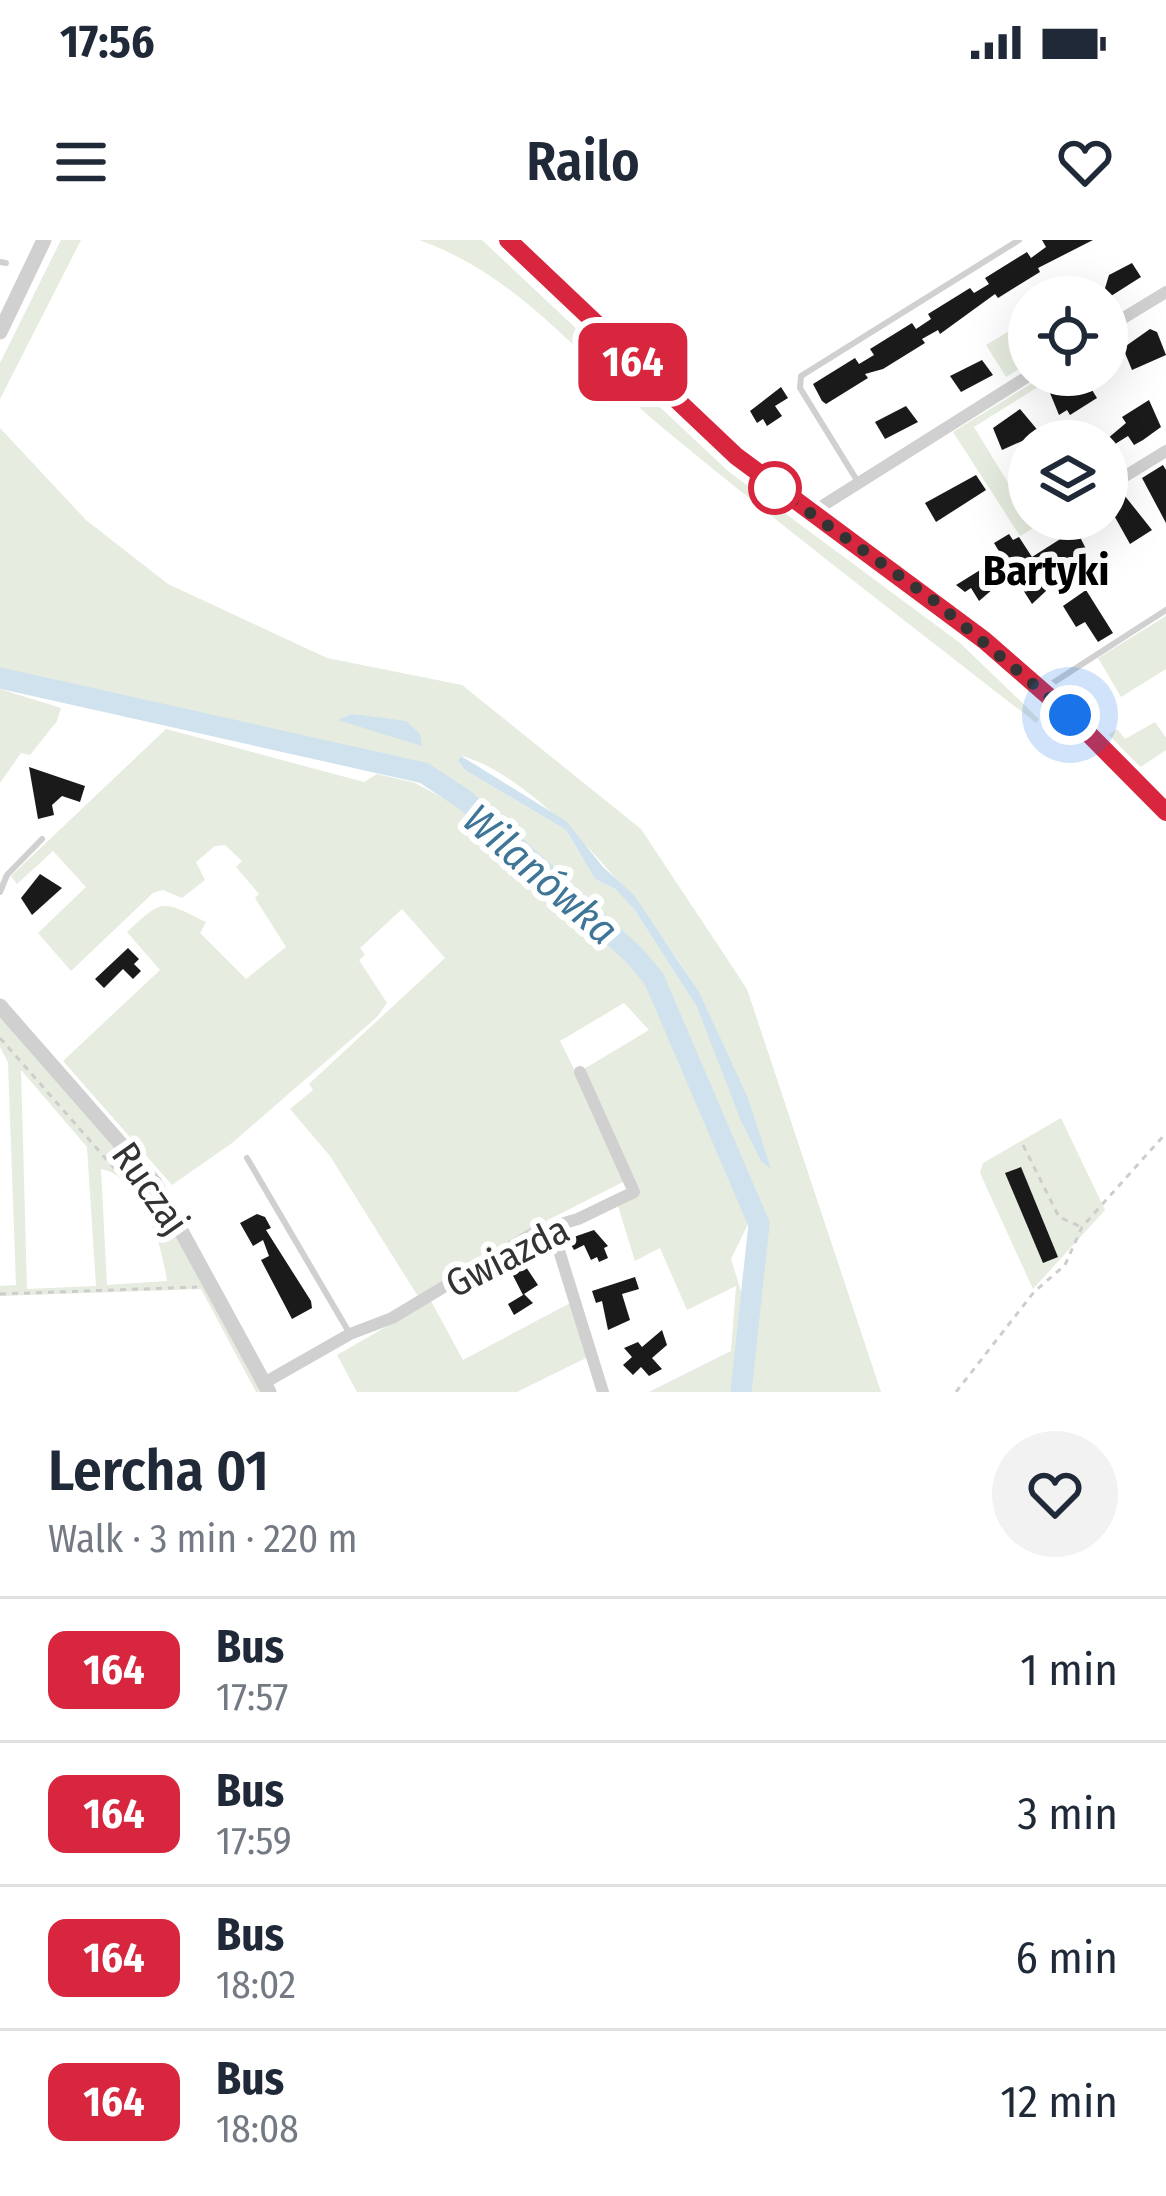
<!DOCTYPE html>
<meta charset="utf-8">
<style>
:root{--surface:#fff;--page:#f2f2f3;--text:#1f2937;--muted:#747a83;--line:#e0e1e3}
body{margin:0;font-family:"Fira Sans Condensed",sans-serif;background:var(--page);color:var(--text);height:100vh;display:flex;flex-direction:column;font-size:45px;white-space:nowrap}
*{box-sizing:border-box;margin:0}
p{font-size:39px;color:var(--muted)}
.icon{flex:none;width:66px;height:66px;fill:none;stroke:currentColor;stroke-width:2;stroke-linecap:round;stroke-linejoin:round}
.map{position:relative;height:1152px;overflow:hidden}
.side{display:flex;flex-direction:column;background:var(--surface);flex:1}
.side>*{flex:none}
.badge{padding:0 24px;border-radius:18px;font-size:42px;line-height:78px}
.buttons{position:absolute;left:1008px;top:36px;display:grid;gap:24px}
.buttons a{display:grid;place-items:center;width:120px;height:120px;border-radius:50%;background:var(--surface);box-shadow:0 12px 48px #0002;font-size:60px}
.you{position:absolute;width:60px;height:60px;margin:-30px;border:9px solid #fff;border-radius:50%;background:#1a73e8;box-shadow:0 0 0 18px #1a73e833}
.map>.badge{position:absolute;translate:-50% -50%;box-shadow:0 0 0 6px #fff}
.round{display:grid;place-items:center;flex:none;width:126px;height:126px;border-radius:63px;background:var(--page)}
.head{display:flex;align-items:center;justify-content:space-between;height:204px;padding:0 48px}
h1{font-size:57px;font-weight:600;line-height:90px}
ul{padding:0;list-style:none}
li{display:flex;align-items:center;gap:36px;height:144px;padding:0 48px;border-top:3px solid var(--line)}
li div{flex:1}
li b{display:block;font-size:45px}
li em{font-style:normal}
li .badge{min-width:132px;font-weight:700;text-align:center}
.status{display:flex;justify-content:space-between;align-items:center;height:84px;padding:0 60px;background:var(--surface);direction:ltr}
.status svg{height:33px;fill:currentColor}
header{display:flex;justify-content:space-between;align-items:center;height:156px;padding:0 48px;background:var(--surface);font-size:54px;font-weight:600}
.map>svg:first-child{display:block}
</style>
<div class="status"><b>17:56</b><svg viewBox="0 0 49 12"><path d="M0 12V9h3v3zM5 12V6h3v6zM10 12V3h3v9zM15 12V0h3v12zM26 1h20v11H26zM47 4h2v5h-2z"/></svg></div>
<header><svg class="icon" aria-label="menu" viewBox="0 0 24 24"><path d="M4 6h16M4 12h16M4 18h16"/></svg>Railo<svg class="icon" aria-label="heart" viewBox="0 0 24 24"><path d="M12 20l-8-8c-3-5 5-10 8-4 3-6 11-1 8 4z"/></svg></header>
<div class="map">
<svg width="1166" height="1152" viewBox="0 0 1166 1152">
<rect width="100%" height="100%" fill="#fff"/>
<!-- green -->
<g fill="#e6ecdf" fill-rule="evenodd">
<polygon points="61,0 81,0 0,159 0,123"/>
<path d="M419 0H482L728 231 960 403 1039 479 1036 483C911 385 785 289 663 188 581 120 521 36 419 0Z"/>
<polygon points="1029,79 1029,123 1006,137 986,105"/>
<polygon points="1045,135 1057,135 974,187 1035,287 1020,296 953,192"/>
<path d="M0 188 86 280 168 344 327 418 462 445 641 589 747 749 881 1152H649L731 1111 736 1046 687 1070 660 1008 635 1021 617 963 640 952 584 829 649 790 624 763 560 801 626 933 623 942 544 982 419 1058 330 916 290 869 313 850 309 844 445 718 402 669 360 708 365 715 359 720 387 763 377 777 232 903 172 945 63 821 160 730 127 692C163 658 162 660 206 682L200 693 246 739 286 707 255 658 259 654 236 627 242 621 225 605 215 606 196 622 205 640 182 658 163 650 153 653 71 731 38 693 86 647 53 611 17 644 11 636 166 489 364 542 377 534 415 543 460 567 532 639 647 740 751 978 731 1019 746 1067 741 1119 750 1120 763 982 660 734 470 557 418 527 0 429ZM462 516C542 538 653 675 694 745 710 771 716 802 734 827L723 829 697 767 634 669 615 649 595 639 566 590 465 530 458 521Z"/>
<polygon points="1166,376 1166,429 1121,457 1098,418"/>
<polygon points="0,449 61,468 57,481 30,515 21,513 0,543"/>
<polygon points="1155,482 1166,498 1166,510 1136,530 1105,497 1117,489 1125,499"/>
<path d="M0 774 147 938 264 1152H256L201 1049 0 1056V1046L16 1045 8 822 0 807ZM21 830 87 907 96 1046 27 1049ZM101 929C143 937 162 1005 167 1041L107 1045Z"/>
<polygon points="1061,878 1105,970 1033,1049 980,933 983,923"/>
<polygon points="431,1061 463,1120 570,1063 588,1117 517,1152 357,1152 337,1115"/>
</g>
<!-- water -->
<g fill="#cfe2ee">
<polygon points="352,474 406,481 420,494 422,506 338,480"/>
<polygon points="461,516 566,581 603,627 634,655 699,752 748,858 771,929 761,921 741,881 697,767 634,669 615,649 595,639 566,590 465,530 458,521"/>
</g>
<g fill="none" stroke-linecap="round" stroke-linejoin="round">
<!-- river -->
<polyline stroke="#cfe2ee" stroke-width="21" points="0,438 424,533 465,560 636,717 654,739 759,984 741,1152"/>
</g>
<!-- building -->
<g fill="#1a1a1a">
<polygon points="1042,0 1093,0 1038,28 1040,32 998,58 995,54 940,94 938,90 922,99 925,103 883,129 865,134 868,138 826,164 822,161 813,144 855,118 859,124 874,115 870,109 912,83 916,89 931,79 928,74 970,48 974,53 989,44 985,38 1027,12 1031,18 1046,7"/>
<polygon points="1132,23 1141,37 1111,56 1105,48 1109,35"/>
<polygon points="1150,89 1157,92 1166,115 1132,130 1123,108"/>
<polygon points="982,120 993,135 961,152 950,136"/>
<polygon points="1076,135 1084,137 1097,158 1070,175 1067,170 1059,175 1050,153"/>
<polygon points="781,147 788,158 775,166 782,176 767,186 763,179 757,183 750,171"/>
<polygon points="1149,160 1161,187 1143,200 1134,205 1128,196 1107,209 1107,201 1082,201 1101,190 1107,199 1126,183 1122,177"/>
<polygon points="906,166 918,182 885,199 875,182"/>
<polygon points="1020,169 1040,193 1002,210 993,188"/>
<polygon points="1163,225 1166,230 1166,283 1142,238"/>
<polygon points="976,235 986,250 936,282 925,263"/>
<polygon points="1121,251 1152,290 1130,304 1111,270 1107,272 1107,259"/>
<polygon points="1076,289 1093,323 1080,331 1075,324 1042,343 1046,351 1032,364 1018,342 1007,337 979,361 971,348 965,352 956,345 985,327 989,333 1006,323 994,303 1009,294 1013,300 1019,297 1032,317"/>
<polygon points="1086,350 1113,393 1098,402 1085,382 1076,387 1063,366"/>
<polygon points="29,527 85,546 80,562 62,556 52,565 54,575 38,579"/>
<polygon points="40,634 62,648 32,675 21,658"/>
<polygon points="128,708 139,719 134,724 141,731 133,739 123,729 104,748 95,739"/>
<polygon points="1021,927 1058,1017 1043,1023 1005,933"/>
<polygon points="257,974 265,977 271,988 266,990 311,1061 312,1068 292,1079 261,1020 269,1016 263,1000 253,1006 240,983"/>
<polygon points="594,990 608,1006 604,1008 608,1018 599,1022 597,1017 591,1020 584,1005 574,1010 568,999"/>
<polygon points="518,1015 538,1045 524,1054 533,1063 514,1075 508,1064 523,1055 506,1022"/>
<polygon points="635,1037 639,1049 622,1054 630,1080 608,1090 602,1061 596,1063 592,1051"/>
<polygon points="662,1090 667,1105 652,1118 662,1129 649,1136 641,1127 633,1135 623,1125 632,1117 624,1108 638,1102 642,1107"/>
</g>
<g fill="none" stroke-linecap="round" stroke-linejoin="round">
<!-- path -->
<g stroke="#cdcdcd" stroke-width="3" stroke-dasharray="6 6" stroke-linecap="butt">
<polyline points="0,798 157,977"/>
<polyline points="1023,905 1059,977 1081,987"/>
<polyline points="0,1054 197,1047"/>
<polyline points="956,1152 1034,1052 1065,1025 1082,987 1166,893"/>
</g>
<!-- service -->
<g stroke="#d0d0d0" stroke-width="6">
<polyline points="0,22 6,23"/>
<polyline points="858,242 800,148 801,136 1019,0"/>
<polyline points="1045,448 1166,370"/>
<polyline points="0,652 7,635 42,599"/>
<polyline points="247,918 350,1094"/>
</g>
<!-- minor -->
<g stroke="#d0d0d0" stroke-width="12">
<polyline points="1107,88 1166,52"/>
<polyline points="1127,235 1166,211"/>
<polyline points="811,273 1030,135"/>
<polyline points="552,988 603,1152"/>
<polyline points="264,1143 350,1094 392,1078 537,991 578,979 634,952 580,832"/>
</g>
<!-- tertiary -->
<g stroke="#d0d0d0" stroke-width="15">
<polyline points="508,0 735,216 984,400 1070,475 1166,572"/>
<polyline points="0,92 44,0"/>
<polyline points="0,766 155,943 269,1152"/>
</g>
</g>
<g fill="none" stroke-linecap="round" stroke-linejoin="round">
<!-- line casing -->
<g stroke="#fff" stroke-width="27">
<polyline id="line" points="508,0 736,216 984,400 1070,475 1166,572"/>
</g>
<!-- line -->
<use href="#line" stroke="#d7263d" stroke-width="18"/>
<!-- walk -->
<polyline stroke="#333" stroke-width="12" stroke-dasharray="0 21.6" points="775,248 932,359 1070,475"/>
</g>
<!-- markers -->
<circle fill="#fff" stroke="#d7263d" stroke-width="6" cx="775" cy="248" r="24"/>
<g text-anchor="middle" stroke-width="12" stroke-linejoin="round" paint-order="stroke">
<!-- street labels -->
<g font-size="39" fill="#333" stroke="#fff">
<text transform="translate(151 948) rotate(55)" y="14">Ruczaj</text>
<text transform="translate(507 1016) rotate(-27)" y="14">Gwiazda</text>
</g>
<!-- neighbourhood labels -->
<g font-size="42" font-weight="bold" fill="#000" stroke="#fff">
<text x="1046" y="345">Bartyki</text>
</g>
<!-- water labels -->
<g font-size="42" font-style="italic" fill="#3f7597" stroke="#fff">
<text transform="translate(541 634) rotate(41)" y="15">Wilanówka</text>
</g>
</g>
</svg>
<div class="buttons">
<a><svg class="icon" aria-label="locate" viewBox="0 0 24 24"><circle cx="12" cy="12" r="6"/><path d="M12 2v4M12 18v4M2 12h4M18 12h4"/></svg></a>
<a><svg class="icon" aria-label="layers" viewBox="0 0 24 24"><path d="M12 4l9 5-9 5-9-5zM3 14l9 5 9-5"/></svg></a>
</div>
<div class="you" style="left:1070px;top:475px"></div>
<b class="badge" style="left:633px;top:122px;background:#d7263d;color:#fff">164</b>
</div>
<section class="side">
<div class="head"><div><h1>Lercha 01</h1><p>Walk · 3 min · 220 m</p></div><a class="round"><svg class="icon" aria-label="heart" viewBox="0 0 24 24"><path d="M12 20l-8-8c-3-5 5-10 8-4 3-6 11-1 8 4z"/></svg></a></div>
<ul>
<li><span class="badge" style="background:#d7263d;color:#fff">164</span><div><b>Bus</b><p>17:57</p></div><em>1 min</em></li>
<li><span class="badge" style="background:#d7263d;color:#fff">164</span><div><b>Bus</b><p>17:59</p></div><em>3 min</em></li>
<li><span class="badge" style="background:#d7263d;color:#fff">164</span><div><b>Bus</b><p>18:02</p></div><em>6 min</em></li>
<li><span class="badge" style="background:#d7263d;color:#fff">164</span><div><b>Bus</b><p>18:08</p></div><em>12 min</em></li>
</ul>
</section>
